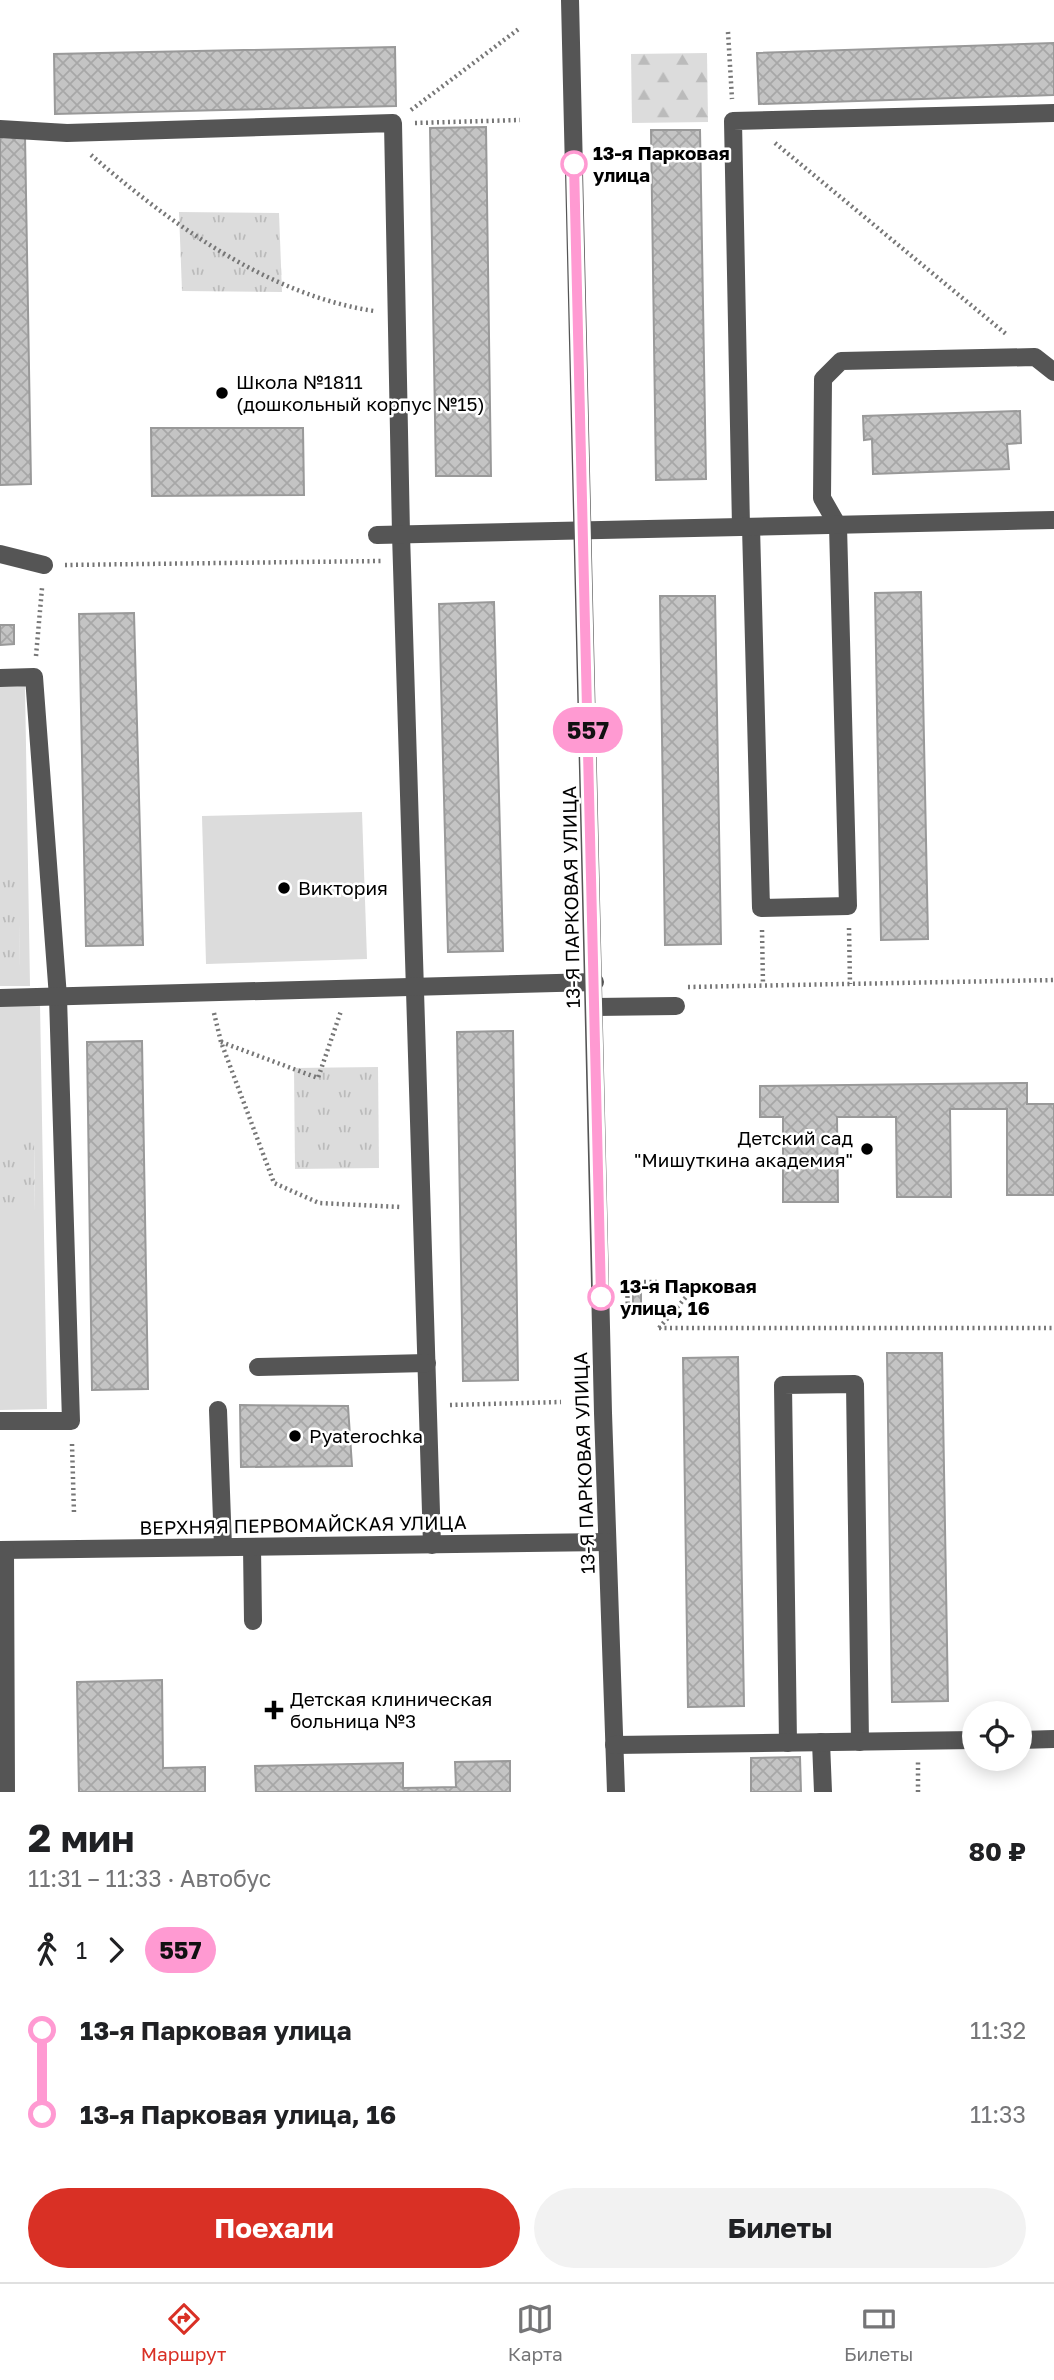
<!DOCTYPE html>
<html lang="ru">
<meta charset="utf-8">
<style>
:root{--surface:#fff;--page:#f2f2f2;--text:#202124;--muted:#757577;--line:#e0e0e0;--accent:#d93025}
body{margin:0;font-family:"Golos Text",sans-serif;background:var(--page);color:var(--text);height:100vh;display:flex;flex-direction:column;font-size:26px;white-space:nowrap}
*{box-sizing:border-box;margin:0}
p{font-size:23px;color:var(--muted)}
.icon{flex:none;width:38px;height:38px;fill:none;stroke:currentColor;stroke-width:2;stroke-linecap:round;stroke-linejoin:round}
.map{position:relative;height:1792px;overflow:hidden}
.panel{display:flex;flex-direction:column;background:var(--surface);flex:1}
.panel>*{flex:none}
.badge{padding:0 14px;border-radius:23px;font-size:24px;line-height:46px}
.tools{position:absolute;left:962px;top:1701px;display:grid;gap:14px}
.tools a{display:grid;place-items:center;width:70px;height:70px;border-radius:50%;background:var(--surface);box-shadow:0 4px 18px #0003;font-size:35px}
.map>.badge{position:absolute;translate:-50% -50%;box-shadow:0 0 0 4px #fff}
.legs{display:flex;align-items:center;gap:10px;height:77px;padding:0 28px;font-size:23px}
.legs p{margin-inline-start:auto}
.summary{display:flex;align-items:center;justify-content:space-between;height:119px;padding:0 28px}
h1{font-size:38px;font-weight:700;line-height:52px}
.cta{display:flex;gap:14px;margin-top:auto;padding:14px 28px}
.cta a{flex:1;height:80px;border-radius:42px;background:var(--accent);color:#fff;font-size:28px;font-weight:700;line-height:80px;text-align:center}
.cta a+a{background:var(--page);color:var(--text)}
ul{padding:0 28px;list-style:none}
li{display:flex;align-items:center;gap:24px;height:84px;font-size:26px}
li i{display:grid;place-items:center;width:10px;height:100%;margin:0 9px;background:currentColor}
li i::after{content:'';width:18px;height:18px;margin:-9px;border:5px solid;border-radius:50%;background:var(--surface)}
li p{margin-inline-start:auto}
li:first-child i{background:linear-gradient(#0000 50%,currentColor 0)}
li:last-child i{background:linear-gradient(currentColor 50%,#0000 0)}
.tab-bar{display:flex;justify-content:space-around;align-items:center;height:98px;border-top:2px solid var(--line);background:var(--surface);font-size:19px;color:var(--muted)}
.tab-bar a{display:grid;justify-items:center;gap:4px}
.tab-bar .current{color:var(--accent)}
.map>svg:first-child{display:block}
</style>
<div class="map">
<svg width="1054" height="1792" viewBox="0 0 1054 1792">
<defs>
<pattern id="forest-firs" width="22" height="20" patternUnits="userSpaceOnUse" patternTransform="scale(1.75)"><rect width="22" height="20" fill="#dcdcdc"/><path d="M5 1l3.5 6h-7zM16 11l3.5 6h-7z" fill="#bbb"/></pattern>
<pattern id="park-tufts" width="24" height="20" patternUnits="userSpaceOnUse" patternTransform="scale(1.75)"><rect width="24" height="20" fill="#dcdcdc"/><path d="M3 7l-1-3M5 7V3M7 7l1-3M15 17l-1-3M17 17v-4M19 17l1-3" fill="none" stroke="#bbb"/></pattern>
<pattern id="building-cross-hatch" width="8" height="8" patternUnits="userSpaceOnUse" patternTransform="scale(1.75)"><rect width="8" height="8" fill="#c4c4c4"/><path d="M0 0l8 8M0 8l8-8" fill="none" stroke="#a7a7a7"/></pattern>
</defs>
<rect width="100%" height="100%" fill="#fff"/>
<!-- grass -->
<g fill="#dcdcdc">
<polygon points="25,686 30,986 0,986 0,967 20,967 18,879 0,879 0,687"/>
<polygon points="362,812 367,959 206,964 202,816"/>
<polygon points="40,1003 47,1409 0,1410 0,1212 35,1211 34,1139 0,1139 0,1004"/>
</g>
<!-- forest -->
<polygon fill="url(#forest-firs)" points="707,53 708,122 632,123 631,54"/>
<!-- park -->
<g fill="url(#park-tufts)">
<polygon points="179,212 279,213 282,292 182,291"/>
<polygon points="0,879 19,879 20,967 0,967"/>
<polygon points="378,1067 379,1168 295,1169 294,1068"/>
<polygon points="0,1139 34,1139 35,1212 0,1212"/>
</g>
<!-- building -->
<g fill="url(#building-cross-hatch)" stroke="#999" stroke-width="2">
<polygon points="1054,43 1054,95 759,104 757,53"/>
<polygon points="395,47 396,106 55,114 54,54"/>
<polygon points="486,127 491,476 436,476 430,128"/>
<polygon points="651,130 700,130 706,479 656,480"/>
<polygon points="0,136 25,136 31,484 0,485"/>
<polygon points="1020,411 1021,443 1007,444 1009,469 873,474 872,439 864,440 863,416"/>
<polygon points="151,428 303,428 304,495 152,496"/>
<polygon points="921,592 928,939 881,940 875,593"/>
<polygon points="660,596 715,596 721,944 665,945"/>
<polygon points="494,602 503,951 448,952 439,604"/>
<polygon points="134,613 143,945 86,946 79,614"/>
<polygon points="0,625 14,625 14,644 0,645"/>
<polygon points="513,1031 518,1380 463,1381 457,1032"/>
<polygon points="142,1041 148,1389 92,1390 87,1042"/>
<polygon points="1027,1083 1027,1104 1054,1104 1054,1195 1007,1195 1007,1109 950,1109 951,1197 897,1197 896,1117 837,1117 838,1202 783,1202 783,1117 760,1117 760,1086"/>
<polygon points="633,1287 641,1287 641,1303 633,1304"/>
<polygon points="887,1353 942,1353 948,1701 892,1702"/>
<polygon points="738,1357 744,1706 688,1707 683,1358"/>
<polygon points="240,1405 348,1406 352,1466 241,1467"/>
<polygon points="162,1680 163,1768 205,1767 205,1792 79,1792 77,1682"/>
<polygon points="800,1757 801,1792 751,1792 751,1758"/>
<polygon points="510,1761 510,1792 256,1792 255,1766 403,1763 403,1788 456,1787 455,1762"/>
</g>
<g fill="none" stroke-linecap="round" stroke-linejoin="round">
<!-- path -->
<g stroke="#777" stroke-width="4.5" stroke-dasharray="2 3.5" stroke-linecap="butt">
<polyline points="728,32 732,99"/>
<polyline points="411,110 520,28"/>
<polyline points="415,123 520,120"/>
<polyline points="775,143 1006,334"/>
<path d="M91 155C171 224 268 295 374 311"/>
<polyline points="65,565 381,561"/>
<polyline points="36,656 42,588"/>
<polyline points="849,928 850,984"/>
<polyline points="762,930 763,985"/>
<polyline points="688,987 1054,980"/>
<polyline points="214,1013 221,1042 274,1183 319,1203 400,1207"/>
<polyline points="221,1042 318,1078 341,1011"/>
<polyline points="657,1282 627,1282 628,1313 658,1313"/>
<polyline points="659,1328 1054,1328"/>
<polyline points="659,1328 686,1297"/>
<polyline points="450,1405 561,1402"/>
<polyline points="72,1444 74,1513"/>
<polyline points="918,1792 918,1761"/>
</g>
<!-- minor -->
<g stroke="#555" stroke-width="18">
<polyline points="570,0 603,1413 616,1792"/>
<polyline points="0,129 67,133 393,123 401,534 432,1545"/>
<polyline points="741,527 733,121 1054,113"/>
<polyline points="751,527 761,908 848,906 838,526 822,498 823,379 841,361 1035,357 1054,372"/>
<polyline points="377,535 1054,520"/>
<polyline points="0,554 44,565"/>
<polyline points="0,678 34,677 58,997 71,1421 0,1421"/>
<polyline points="0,998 595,982"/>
<polyline points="595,1007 676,1006"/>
<polyline points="258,1367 427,1363"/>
<polyline points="218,1410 223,1547"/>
<polyline points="252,1547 253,1621"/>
<polyline points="0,1550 607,1542"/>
<polyline points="5,1550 6,1792"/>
<polyline points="1020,1740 1054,1739"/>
<polyline points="821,1742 823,1792"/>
<polyline points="788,1743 783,1385 855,1384 860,1742"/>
<polyline points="614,1745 975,1740"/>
</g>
</g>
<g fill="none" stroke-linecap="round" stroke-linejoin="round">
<!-- line-1 casing -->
<g stroke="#fff" stroke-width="16">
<polyline id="line-1" points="574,164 601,1297"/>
</g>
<!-- line-1 -->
<use href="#line-1" stroke="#ff9ad2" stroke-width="10"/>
</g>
<!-- markers -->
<g fill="#fff" stroke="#ff9ad2" stroke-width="3.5">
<circle cx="574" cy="164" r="12"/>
<circle cx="601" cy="1297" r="12"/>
</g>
<g fill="#000" stroke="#fff" stroke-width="2.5">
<circle cx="222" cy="393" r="7"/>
<circle cx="284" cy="888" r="7"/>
<circle cx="867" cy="1149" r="7"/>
<circle cx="295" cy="1436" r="7"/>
<path d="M270.5 1699.5h7v7h7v7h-7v7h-7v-7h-7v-7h7z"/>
</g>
<g text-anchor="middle" stroke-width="5" stroke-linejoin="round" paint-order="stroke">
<!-- stop labels -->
<g font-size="19" font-weight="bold" fill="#000" stroke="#fff" text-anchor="start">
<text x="593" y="160">13-я Парковая<tspan x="593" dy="22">улица</tspan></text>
<text x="620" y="1293">13-я Парковая<tspan x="620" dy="22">улица, 16</tspan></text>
</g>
<!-- poi labels -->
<g font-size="19" fill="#000" stroke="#fff" text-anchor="start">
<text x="236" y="389">Школа №1811<tspan x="236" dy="22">(дошкольный корпус №15)</tspan></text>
<text x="298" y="895">Виктория</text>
<text x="853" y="1145" text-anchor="end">Детский сад<tspan x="853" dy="22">"Мишуткина академия"</tspan></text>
<text x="309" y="1443">Pyaterochka</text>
<text x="290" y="1706">Детская клиническая<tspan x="290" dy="22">больница №3</tspan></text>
</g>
<!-- street labels -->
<g font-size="19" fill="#000" stroke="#fff">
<text transform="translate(571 897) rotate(-91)" y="7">13-Я ПАРКОВАЯ УЛИЦА</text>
<text transform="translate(584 1463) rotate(-92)" y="7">13-Я ПАРКОВАЯ УЛИЦА</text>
<text transform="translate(303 1525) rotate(-1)" y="7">ВЕРХНЯЯ ПЕРВОМАЙСКАЯ УЛИЦА</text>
</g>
</g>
</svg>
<div class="tools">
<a><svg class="icon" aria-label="locate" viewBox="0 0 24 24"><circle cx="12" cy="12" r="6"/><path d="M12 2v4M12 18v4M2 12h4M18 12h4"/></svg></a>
</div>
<b class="badge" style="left:588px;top:730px;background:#ff9ad2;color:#111">557</b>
</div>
<section class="panel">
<div class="summary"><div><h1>2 мин</h1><p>11:31 – 11:33 · Автобус</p></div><b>80 ₽</b></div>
<div class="legs"><svg class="icon" aria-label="walk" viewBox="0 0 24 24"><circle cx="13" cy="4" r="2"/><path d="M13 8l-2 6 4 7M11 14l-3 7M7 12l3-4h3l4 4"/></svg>1<svg class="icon" aria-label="forward" viewBox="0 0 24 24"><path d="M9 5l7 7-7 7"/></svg><b class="badge" style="background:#ff9ad2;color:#111">557</b></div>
<ul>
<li><i style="color:#ff9ad2"></i><b>13-я Парковая улица</b><p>11:32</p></li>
<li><i style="color:#ff9ad2"></i><b>13-я Парковая улица, 16</b><p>11:33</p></li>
</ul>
<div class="cta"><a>Поехали</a><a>Билеты</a></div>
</section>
<nav class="tab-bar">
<a class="current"><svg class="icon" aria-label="directions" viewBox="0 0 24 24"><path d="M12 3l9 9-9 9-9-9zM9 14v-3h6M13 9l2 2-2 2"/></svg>Маршрут</a>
<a><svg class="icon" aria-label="map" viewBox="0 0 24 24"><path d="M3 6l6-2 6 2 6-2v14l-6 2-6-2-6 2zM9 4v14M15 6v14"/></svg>Карта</a>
<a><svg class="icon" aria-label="tickets" viewBox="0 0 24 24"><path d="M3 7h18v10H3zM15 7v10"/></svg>Билеты</a>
</nav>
